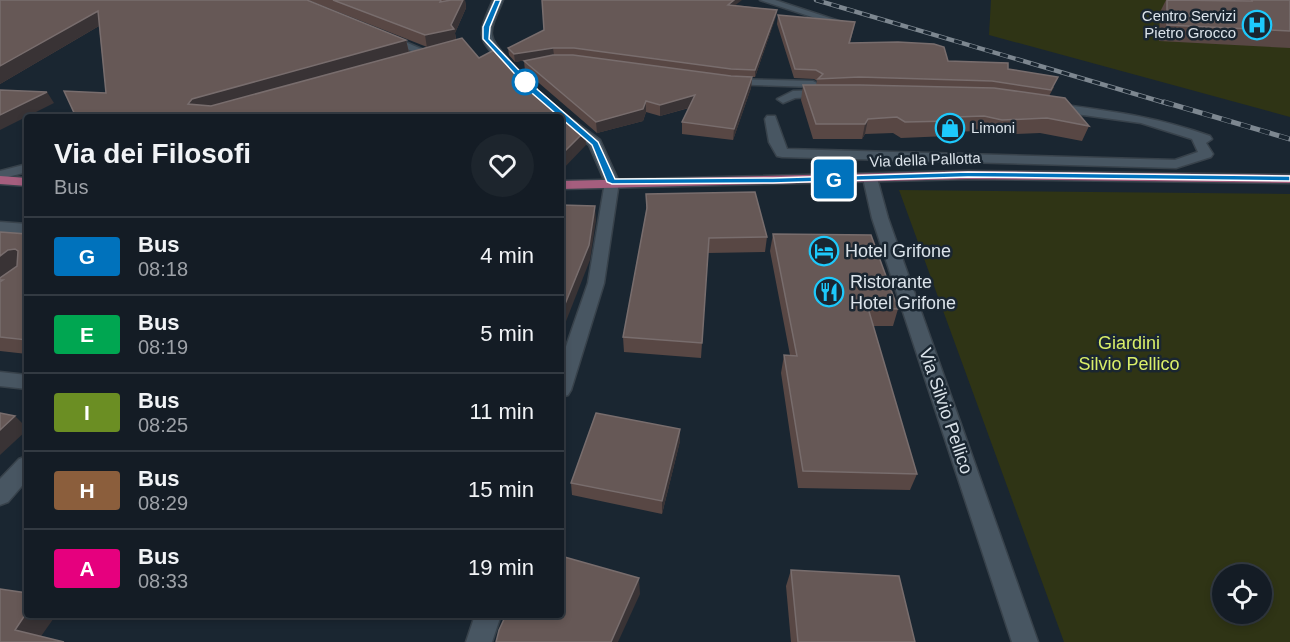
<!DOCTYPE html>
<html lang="it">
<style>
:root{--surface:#141c25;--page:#1d252d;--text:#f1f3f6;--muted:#9da1a7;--line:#333a42}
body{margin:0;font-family:Helvetica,sans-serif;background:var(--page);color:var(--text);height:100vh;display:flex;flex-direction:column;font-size:22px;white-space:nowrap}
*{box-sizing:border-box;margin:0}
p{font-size:20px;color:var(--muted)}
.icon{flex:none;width:33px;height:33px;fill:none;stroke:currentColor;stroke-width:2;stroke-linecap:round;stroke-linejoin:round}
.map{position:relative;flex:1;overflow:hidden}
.side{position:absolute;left:24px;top:114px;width:540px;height:504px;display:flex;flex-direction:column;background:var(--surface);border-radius:6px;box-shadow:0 3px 9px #0003,0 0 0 2px var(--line)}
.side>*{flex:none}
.badge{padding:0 12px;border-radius:4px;font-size:21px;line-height:39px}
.buttons{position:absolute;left:1212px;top:564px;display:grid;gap:12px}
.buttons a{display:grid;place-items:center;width:60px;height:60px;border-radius:50%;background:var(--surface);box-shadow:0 3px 9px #0003,0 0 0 2px var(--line);font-size:30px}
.map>.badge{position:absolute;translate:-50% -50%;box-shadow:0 0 0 3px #fff}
.round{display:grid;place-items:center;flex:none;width:63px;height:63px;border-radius:32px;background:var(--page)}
.headline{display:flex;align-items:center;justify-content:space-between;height:102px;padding:0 30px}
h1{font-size:28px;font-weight:600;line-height:45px}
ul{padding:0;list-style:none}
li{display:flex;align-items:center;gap:18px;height:78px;padding:0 30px;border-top:2px solid var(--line)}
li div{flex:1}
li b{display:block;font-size:22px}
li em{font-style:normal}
li .badge{min-width:66px;font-weight:700;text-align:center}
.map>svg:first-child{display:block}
</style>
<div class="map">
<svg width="1290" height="642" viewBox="0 0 1290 642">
<rect width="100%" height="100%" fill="#1a2631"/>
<!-- green -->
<g fill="#2f3415" fill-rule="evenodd">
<polygon points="991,0 1290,0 1290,117 989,35"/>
<path d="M899 190 1290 194V642H1064ZM1262 574V614H1222V574Z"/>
</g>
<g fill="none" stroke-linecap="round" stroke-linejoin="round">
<!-- minor casing -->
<g stroke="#38424b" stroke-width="3">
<g id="minor">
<path d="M493 0H503C486 39 487 34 514 66V70H506C479 37 475 40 493 0Z"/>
<polygon points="760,0 775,0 851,25 843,27"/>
<polygon points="381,35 389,35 431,53 426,56 422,55 381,39"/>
<polygon points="729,79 813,81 819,84 813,87 725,84 723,82"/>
<polygon points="826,90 830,92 830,96 795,98 783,103 777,99 793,91"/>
<path d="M1051 103C1109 111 1154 116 1210 136L1212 139 1206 143 1213 154 1211 157 1176 168 782 157 777 156 769 142 765 119 767 116H775L787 149 1175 160 1198 152 1192 139 1141 123 1047 110 1045 107Z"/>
<polygon points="566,115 600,140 619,182 604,283 571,390 568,395 561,397 561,361 588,283 605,182 589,145 561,121 562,116"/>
<polygon points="27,164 27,172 0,179 0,171"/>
<polygon points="870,174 877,178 888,218 1038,642 1012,642 872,218 863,178"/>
<polygon points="0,222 27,224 27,234 0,232"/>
<polygon points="0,372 27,375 27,389 0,386"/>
<polygon points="27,456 27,480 8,502 0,505 0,479 19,459"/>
<polygon points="475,615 501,615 492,642 466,642"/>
</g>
</g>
<!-- major casing -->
<g stroke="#38424b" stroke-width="3">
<g id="major">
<polygon points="968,171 1290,175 1290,183 968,179 561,189 561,181"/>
<polygon points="0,176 27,178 27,186 0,184"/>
</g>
</g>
<!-- minor -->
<use href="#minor" fill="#485662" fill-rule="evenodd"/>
<!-- major -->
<use href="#major" fill="#a55e7e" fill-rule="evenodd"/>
<!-- rail-far1 casing -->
<g stroke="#7d8790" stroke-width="4.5">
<polyline id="rail-far1" points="816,0 1169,104"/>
</g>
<!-- rail casing -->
<g stroke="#7d8790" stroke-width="5">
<polyline id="rail" points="1164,102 1290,139"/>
</g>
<!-- rail-far1 -->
<use href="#rail-far1" stroke="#1a2631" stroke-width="3" stroke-dasharray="8" stroke-linecap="butt"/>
<!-- rail -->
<use href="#rail" stroke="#1a2631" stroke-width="4" stroke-dasharray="10" stroke-linecap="butt"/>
</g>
<!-- wall -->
<g fill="#584744">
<polygon points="0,0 406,40 409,52 427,47 308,0 465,0 466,8 455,33 456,39 479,58 513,68 585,131 586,145 106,93 99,26 0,84"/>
<polygon points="1166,0 1290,0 1290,48 1159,41 1160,12"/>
<polygon points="735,5 777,10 776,16 755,77 752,77 751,88 733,140 682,134 682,122 689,108 660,116 646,112 643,121 597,133 525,71 524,61 554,55 515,62 509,55 508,48"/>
<polygon points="778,15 855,22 850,43 948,61 1008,69 1054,87 1049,96 1089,126 1082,141 1040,133 997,135 979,131 950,132 948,136 901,138 893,133 865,134 862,139 813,139 801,100 803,85 816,85 817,81 814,79 794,78 777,24"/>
<polygon points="646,194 767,237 765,252 708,253 701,358 624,352 623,337 646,212"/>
<polygon points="0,232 27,234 27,354 0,351"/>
<polygon points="773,234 898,309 893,326 873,326 917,474 910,490 798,488 781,373 784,355 790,355 770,251"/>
<polygon points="680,441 662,514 572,495 571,483"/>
<polygon points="791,570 915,642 791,642 786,586"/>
</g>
<!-- shaded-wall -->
<g fill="#393335">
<polygon points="463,0 465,0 466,8 455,33 456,41 427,48 425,35 451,25"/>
<polygon points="734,0 742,0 728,11 728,5"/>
<polygon points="777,10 776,16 755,77 755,70"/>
<polygon points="98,11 104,23 0,84 0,66"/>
<polygon points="406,40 409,53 198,112 188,104 192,99"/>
<polygon points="553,48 554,55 515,62 514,54"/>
<polygon points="752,77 751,88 733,140 734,129"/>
<polygon points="47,92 54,103 0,130 0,115"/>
<polygon points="695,95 695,106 660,116 660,105"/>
<polygon points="646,101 646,112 643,121 597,133 596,122"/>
<polygon points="868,119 865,134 862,139 865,124"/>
<polygon points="585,131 586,145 561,171 561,155"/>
<polygon points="595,206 596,221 590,260 561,334 561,314"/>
<polygon points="15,249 27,264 0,280 0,256 8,250"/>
<polygon points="15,416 27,428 27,430 0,455 0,430"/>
<polygon points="680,429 680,441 662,514 662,501"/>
<polygon points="639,578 640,594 618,642 611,642"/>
<polygon points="27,612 27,615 56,615 37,642 15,630"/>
</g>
<!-- building -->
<g fill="#665856" stroke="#786d6d" stroke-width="1.5">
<polygon points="0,0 307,0 406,40 192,99 188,104 211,106 462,38 479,58 496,49 513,68 585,131 561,155 561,117 76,117 64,91 106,93 98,11 0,66"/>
<polygon points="333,0 441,0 440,2 451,0 463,0 451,25 454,29 425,35"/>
<polygon points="542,0 734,0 728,5 777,10 755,70 731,69 574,48 553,48 514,54 508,48 544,30"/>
<polygon points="1167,0 1253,1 1251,0 1290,0 1290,31 1167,25"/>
<polygon points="778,15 855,22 849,43 898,42 934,44 944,47 948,61 1008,63 1008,69 1058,77 1051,90 992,81 859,77 818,79 823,74 816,70 795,69"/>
<polygon points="553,55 573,55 731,76 752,77 734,129 682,122 695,95 660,105 646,101 643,109 596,122 524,61"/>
<polygon points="803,85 860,85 994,88 1065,98 1089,126 1047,118 1002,120 984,116 955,117 952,121 905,122 897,117 868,119 865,124 816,124"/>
<polygon points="0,90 47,92 0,115"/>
<polygon points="755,192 767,237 709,238 702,343 623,337 647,208 646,194"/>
<polygon points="561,205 595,206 589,245 561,314"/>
<polygon points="0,232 27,234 27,340 0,337 0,282 3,280 0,280 0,278 17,266 18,251 15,249 8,250 0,256"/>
<polygon points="773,234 871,235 898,309 868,308 917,474 803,471 784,355 797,356"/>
<polygon points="0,413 15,416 0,430"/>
<polygon points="596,413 680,429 662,501 571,483"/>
<polygon points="561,556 639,578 611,642 496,642 499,630 506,615 561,615"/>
<polygon points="791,570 899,576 915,642 798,642"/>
<polygon points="0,589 27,593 27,612 15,630 64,642 0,642"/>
</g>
<!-- line -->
<polygon fill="#0072bc" stroke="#fff" stroke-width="1.5" points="495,0 501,0 490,27 489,39 538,90 598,142 615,179 773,178 968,172 1290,176 1290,181 968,177 773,183 612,184 607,182 592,145 533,94 483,39 483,27"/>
<!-- icons -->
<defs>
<g id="hospital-ring" transform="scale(1.5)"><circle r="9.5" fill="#1a2631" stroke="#1dc9fc" stroke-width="1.5"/><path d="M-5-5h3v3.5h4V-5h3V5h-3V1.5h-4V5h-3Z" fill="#1dc9fc"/></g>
<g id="shop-ring" transform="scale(1.5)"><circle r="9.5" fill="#1a2631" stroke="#1dc9fc" stroke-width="1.5"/><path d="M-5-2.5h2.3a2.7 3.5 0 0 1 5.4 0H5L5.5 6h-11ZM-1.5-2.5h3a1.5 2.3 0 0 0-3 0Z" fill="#1dc9fc"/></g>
<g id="hotel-ring" transform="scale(1.5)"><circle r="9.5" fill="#1a2631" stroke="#1dc9fc" stroke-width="1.5"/><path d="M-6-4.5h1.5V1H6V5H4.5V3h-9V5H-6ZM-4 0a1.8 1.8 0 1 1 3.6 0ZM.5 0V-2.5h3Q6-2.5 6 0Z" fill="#1dc9fc"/></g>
<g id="restaurant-ring" transform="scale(1.5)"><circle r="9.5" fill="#1a2631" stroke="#1dc9fc" stroke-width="1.5"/><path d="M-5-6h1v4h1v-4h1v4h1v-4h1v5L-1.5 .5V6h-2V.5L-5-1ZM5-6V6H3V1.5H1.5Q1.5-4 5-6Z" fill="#1dc9fc"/></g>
</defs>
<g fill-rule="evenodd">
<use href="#hospital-ring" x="1257" y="25"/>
<use href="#shop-ring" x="950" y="128"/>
<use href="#hotel-ring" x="824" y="251"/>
<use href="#restaurant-ring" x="829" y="292"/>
</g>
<!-- markers -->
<circle fill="#fff" stroke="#0072bc" stroke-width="3" cx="525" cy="82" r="12"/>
<g text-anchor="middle" stroke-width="5" stroke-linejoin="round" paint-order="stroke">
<!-- far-poi labels -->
<g font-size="15" fill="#dbe3ea" stroke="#1a2631" text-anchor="end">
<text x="1236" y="21">Centro Servizi<tspan x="1236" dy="17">Pietro Grocco</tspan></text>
<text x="971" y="133" text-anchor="start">Limoni</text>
</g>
<!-- far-street labels -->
<g font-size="15" fill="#dbe3ea" stroke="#1a2631">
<text transform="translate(925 160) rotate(-2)" y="5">Via della Pallotta</text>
</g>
<!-- poi labels -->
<g font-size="18" fill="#dbe3ea" stroke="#1a2631" text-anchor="start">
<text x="845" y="257">Hotel Grifone</text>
<text x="850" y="288">Ristorante<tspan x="850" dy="21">Hotel Grifone</tspan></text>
</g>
<!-- park labels -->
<g font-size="18" fill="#d9ee69" stroke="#1a2631">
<text x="1129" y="349">Giardini<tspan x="1129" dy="21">Silvio Pellico</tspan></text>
</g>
<!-- street labels -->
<g font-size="18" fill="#dbe3ea" stroke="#1a2631">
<text transform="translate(946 411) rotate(71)" y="6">Via Silvio Pellico</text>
</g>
</g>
</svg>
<div class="buttons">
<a><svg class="icon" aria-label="locate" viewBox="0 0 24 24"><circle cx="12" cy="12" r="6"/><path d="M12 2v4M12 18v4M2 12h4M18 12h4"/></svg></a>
</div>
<b class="badge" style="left:834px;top:179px;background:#0072bc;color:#fff">G</b>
<section class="side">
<div class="headline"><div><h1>Via dei Filosofi</h1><p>Bus</p></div><a class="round"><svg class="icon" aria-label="heart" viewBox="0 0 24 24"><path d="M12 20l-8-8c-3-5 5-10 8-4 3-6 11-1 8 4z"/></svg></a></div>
<ul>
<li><span class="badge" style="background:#0072bc;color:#fff">G</span><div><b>Bus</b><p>08:18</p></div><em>4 min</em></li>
<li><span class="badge" style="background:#00a651;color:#fff">E</span><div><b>Bus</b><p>08:19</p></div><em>5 min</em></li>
<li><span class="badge" style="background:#6b8e23;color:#fff">I</span><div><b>Bus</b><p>08:25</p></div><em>11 min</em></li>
<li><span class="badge" style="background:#8b5e3c;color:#fff">H</span><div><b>Bus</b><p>08:29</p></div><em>15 min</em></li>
<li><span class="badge" style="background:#e6007e;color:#fff">A</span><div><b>Bus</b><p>08:33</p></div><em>19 min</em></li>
</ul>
</section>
</div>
